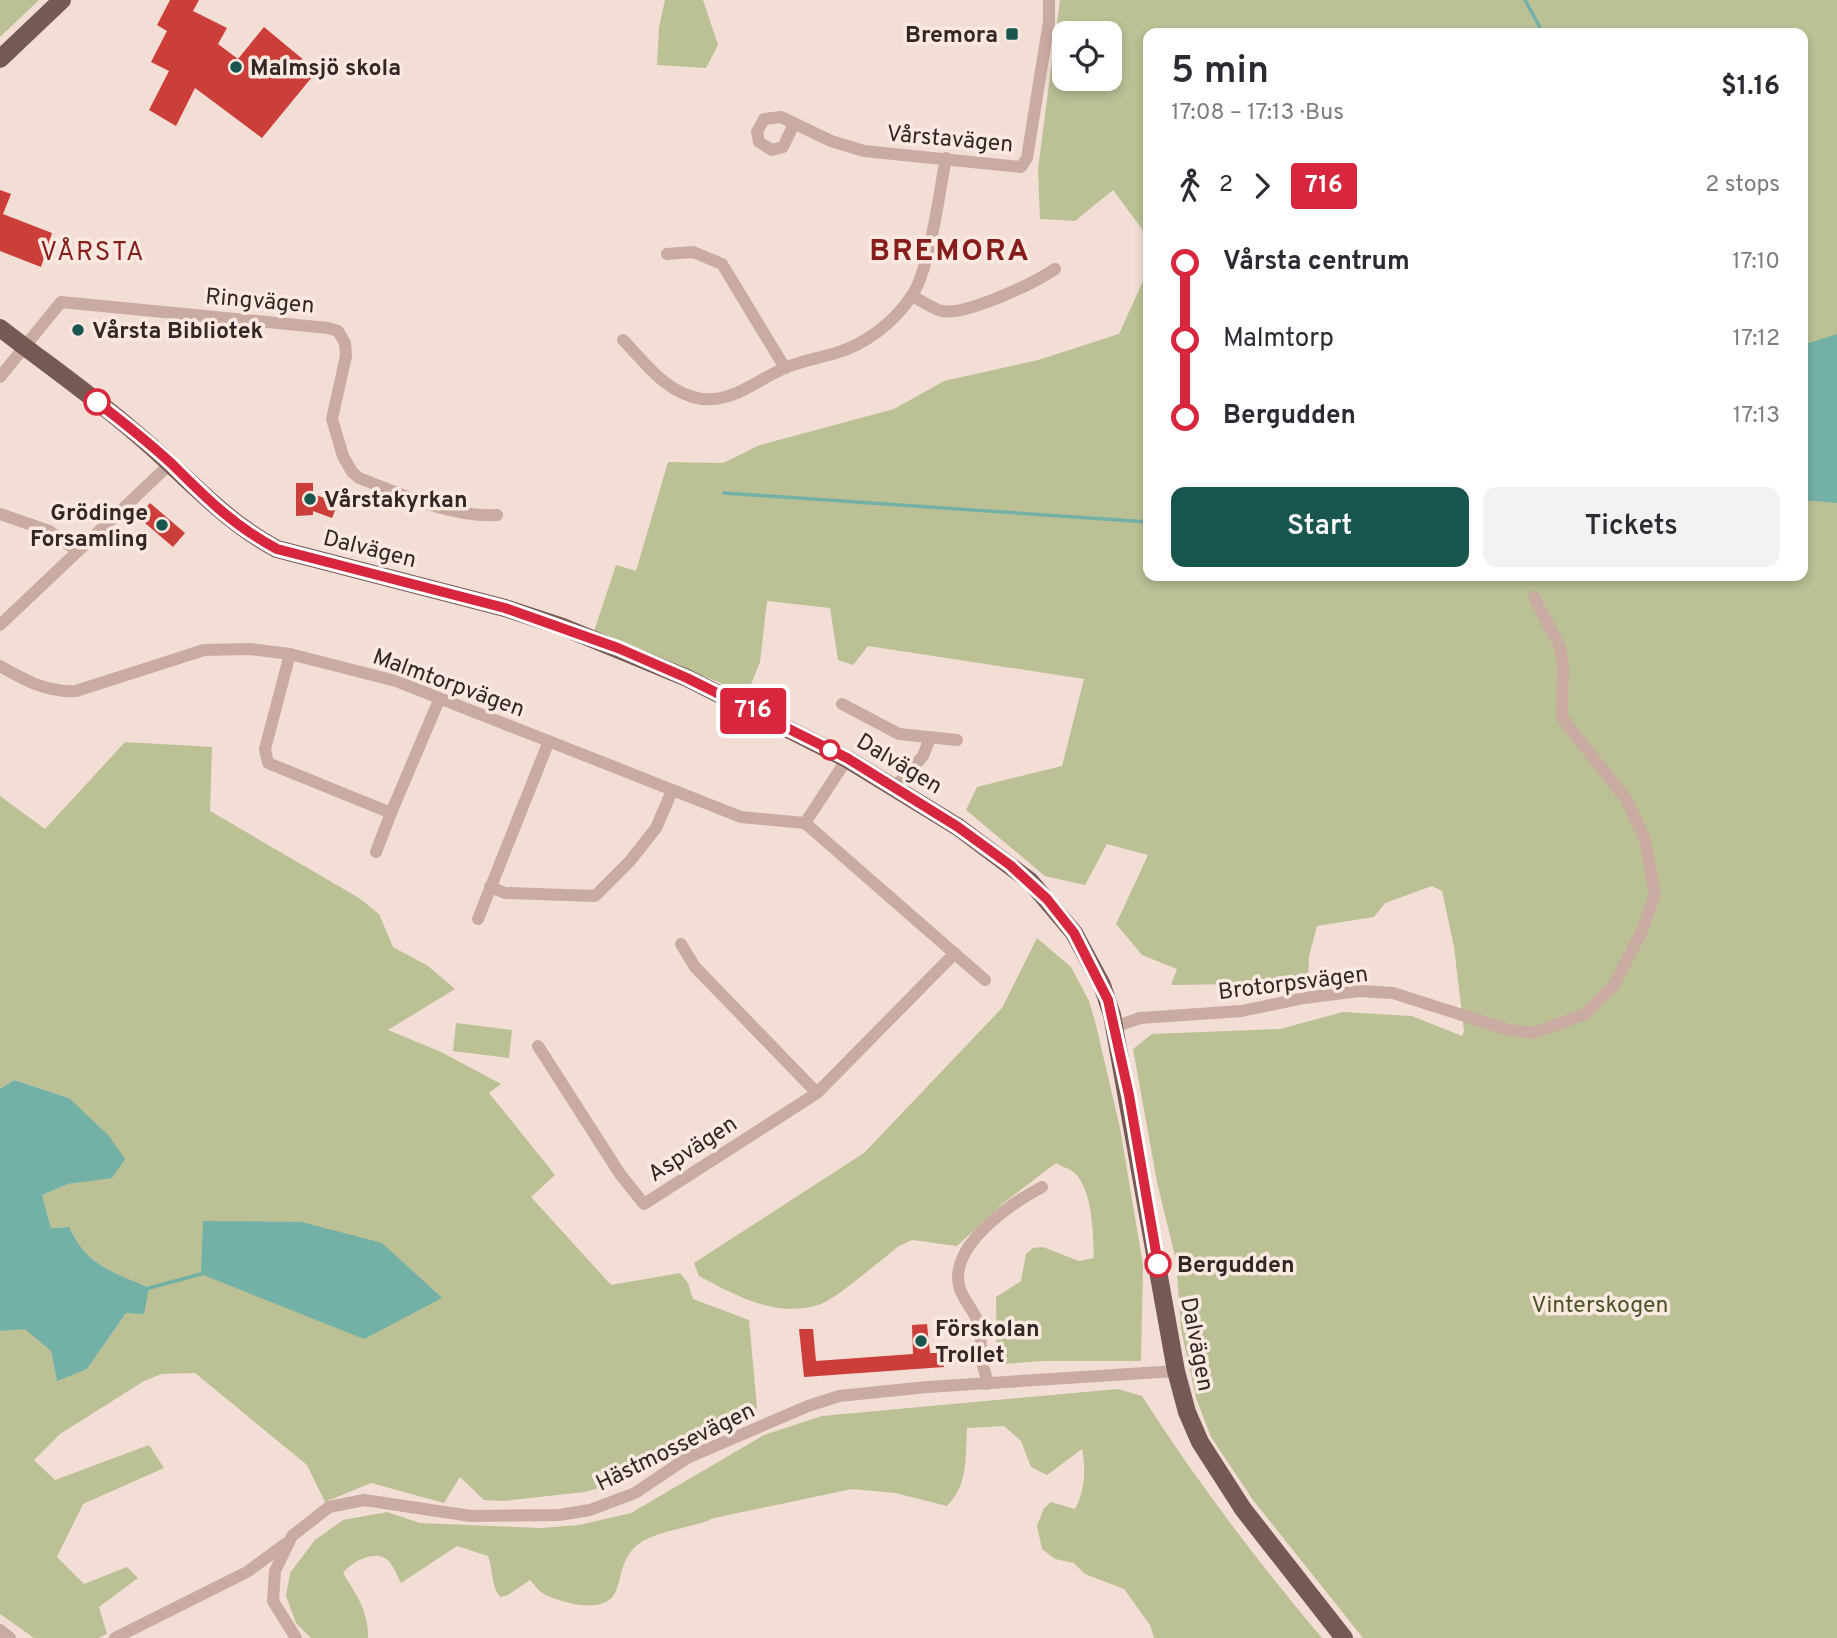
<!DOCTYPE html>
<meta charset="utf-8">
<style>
:root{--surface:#fff;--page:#f2f2f3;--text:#2b2b33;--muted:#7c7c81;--accent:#18564e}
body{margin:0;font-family:Overpass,sans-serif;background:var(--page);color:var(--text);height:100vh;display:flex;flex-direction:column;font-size:26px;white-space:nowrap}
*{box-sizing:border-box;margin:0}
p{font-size:23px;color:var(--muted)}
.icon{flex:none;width:38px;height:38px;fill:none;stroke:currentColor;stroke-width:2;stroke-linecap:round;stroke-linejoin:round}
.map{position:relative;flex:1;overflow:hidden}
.panel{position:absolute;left:1143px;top:28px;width:665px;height:553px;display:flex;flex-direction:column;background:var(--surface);border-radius:14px;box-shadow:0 4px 10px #0003}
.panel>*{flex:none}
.badge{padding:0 14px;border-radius:5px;font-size:24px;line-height:46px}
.buttons{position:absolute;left:1052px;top:21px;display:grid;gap:14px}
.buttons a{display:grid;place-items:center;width:70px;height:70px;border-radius:14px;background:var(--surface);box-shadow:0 4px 10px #0003;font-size:35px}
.map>.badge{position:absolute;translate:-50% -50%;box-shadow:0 0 0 4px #fff}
.legs{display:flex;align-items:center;gap:10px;height:77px;padding:0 28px;font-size:23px}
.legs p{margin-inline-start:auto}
.summary{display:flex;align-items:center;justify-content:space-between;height:119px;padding:0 28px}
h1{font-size:38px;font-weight:600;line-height:52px}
.cta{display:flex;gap:14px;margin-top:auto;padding:14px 28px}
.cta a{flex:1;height:80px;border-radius:14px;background:var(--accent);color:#fff;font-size:28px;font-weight:600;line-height:80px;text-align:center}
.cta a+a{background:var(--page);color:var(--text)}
ul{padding:0 28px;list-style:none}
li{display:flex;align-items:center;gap:24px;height:77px;font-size:26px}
li i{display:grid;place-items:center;width:10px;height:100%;margin:0 9px;background:currentColor}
li i::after{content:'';width:18px;height:18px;margin:-9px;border:5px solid;border-radius:50%;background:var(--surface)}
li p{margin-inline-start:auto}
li:first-child i{background:linear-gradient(#0000 50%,currentColor 0)}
li:last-child i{background:linear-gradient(currentColor 50%,#0000 0)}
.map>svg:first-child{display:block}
</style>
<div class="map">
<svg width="1837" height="1638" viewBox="0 0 1837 1638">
<rect width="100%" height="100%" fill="#f2ded5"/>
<!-- green -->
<g fill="#bbc195" fill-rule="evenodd">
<polygon points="0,0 39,0 0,37"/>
<polygon points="665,0 703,0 718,45 706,68 657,65 659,27"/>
<path d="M1060 0H1837V1638H1363L1253 1500 1211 1437 1196 1398 1181 1329 1176 1260 1157 1182 1133 1049 1152 1034 1280 1029 1343 1012 1412 1016 1462 1036 1464 1031 1454 947 1442 891 1432 886 1385 903 1374 917 1317 926 1309 956 1308 983 1171 985 1177 969 1142 955 1116 924 1148 855 1107 844 1085 885 1045 876 966 810 977 787 1062 766 1084 679 868 646 853 665 838 660 830 608 767 601 760 662 747 694 594 631 616 565 636 571 668 462 723 463 760 445 894 409 944 381 1038 360 1119 334 1148 270V576H1802V33H1148V237L1113 190 1075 221 1040 219 1038 169ZM1064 33H1110V79H1064Z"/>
<path d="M125 742 212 747 210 811 359 898 379 914 393 947 428 966 455 989 388 1030 441 1052 501 1084 489 1093 555 1175 531 1197 611 1285 680 1273 688 1283 693 1299 749 1320 757 1408 745 1419 645 1454 607 1486 584 1492 503 1501 484 1500 460 1477 444 1503 371 1483 325 1502 307 1465 195 1373 162 1374 144 1381 60 1434 34 1460 55 1480 149 1445 164 1468 83 1504 57 1557 84 1584 127 1567 138 1578 99 1607 107 1634 98 1638H34L0 1614V1331L25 1328 51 1351 57 1380 87 1369 126 1313 149 1289C112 1271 88 1267 69 1227L51 1228 42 1195 68 1184 112 1177 69 1098 14 1080 0 1089V796L45 829Z"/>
<path d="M1037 938 1071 967 1089 1001 1096 1025 1120 1128 1143 1265 1141 1361H1044L1003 1364 997 1358 996 1297 1021 1281 1026 1254 1033 1248 1043 1247 1079 1261 1094 1258C1093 1235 1093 1191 1075 1173 1070 1169 1061 1166 1056 1163L1001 1205 957 1246 912 1240 899 1246C882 1259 837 1298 821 1304 777 1319 737 1296 699 1276L694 1263 864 1153 1002 1008Z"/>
<polygon points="456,1023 512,1030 509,1058 453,1051"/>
<path d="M1118 1389 1142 1396C1197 1482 1257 1561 1322 1638H1154L1150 1625 1124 1589 1085 1574 1074 1563 1055 1559 1042 1549 1037 1526 1044 1508 1051 1502 1075 1509C1085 1492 1086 1467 1082 1449L1047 1475 1031 1467 1021 1441 1004 1426 967 1428C965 1458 969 1483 947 1506L895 1493 852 1489 714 1518C691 1529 652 1530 634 1548 621 1561 622 1578 615 1593 605 1615 558 1603 541 1592 537 1589 534 1584 530 1580L508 1595 500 1597C491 1586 493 1569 488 1556L457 1546 401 1583C397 1576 393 1563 385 1558 373 1551 351 1562 343 1573 356 1594 369 1612 368 1638H311L296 1623 286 1596 290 1573 315 1540 343 1520 387 1512 420 1523 541 1528 579 1525 631 1513 764 1435 822 1416Z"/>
</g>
<!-- water -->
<g fill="#73b0a6">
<polygon points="1837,334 1837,503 1803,500 1803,345"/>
<path d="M14 1080 69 1098 109 1136 125 1159 112 1178 68 1184 42 1195 51 1228 69 1227C88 1267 112 1271 149 1288L144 1314 126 1313 87 1369 57 1381 51 1351 25 1329 0 1331V1089Z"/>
<polygon points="203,1221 302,1222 382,1243 442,1298 364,1339 201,1274"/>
</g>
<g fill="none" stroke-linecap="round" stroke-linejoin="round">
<!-- stream -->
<g stroke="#73b0a6" stroke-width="3.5">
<polyline points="1525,0 1543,33"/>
<polyline points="724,493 1148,522"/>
<polyline points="149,1288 201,1274"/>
</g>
</g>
<!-- building -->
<g fill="#cc3e39">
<polygon points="170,0 199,0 193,11 227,28 218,44 238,59 264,27 317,71 262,138 195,88 176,126 149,110 169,71 151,62 167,31 157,25"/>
<polygon points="0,190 11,194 3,214 52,233 41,267 0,251"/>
<polygon points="296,483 313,483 313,494 338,503 332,518 313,511 313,515 296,516"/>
<polygon points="150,503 185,533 173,547 138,517"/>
<polygon points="927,1324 930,1353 943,1353 944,1367 804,1377 799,1329 813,1329 816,1361 913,1354 912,1325"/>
</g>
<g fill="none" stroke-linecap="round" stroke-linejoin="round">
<!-- minor -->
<g stroke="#caaba1" stroke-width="12">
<polyline points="794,124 783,147 772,150 759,142 757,132 764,119 781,117 831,141 864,151 1021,167 1027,158 1049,21 1049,0"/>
<polyline points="667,254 693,252 722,264 785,368"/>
<path d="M912 296C921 300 932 309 942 311 965 316 1035 283 1055 269"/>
<path d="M623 340C646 363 666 394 702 399 735 402 756 380 785 368 800 361 819 358 836 353 866 344 893 323 911 297 930 270 939 193 946 158"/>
<path d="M0 377 61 302 328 328 338 331 345 343 346 356 332 419 343 456 352 472 359 478C401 494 451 518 497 515"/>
<polyline points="0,514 49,531 78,551"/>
<polyline points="0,625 171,463"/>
<polyline points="290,654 265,749 268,763 391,813 376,852"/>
<path d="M0 666C25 680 47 693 76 691L204 650 250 649 290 654 396 681 741 817 805 823 847 759"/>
<polyline points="842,704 899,734 957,740"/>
<polyline points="895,787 923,756 930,738"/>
<polyline points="391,813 439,700"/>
<polyline points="805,823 985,980"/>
<polyline points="490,887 505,893 595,896 630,861 656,828 672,791"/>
<polyline points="478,919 549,741"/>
<polyline points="681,944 695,967 817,1093"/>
<polyline points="1114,1027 1140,1018 1242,1011 1304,998 1359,991 1393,993 1509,1030 1534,1033 1585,1014 1614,985 1641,933 1655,895 1645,839 1626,799 1562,718 1563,665 1560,647 1534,597"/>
<polyline points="538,1046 620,1174 644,1204 817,1093 955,953"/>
<path d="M987 1384C987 1374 982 1367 981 1357 980 1345 982 1331 977 1320 972 1308 962 1298 959 1286 950 1245 1010 1204 1042 1187"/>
<polyline points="0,1630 10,1638"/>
<polyline points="115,1638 247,1572 285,1544"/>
<polyline points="296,1638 273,1601 275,1571 292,1536 329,1507 364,1500 471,1516 559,1515 590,1510 635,1493 687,1458 808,1406 839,1396 927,1387 1176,1371"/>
</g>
<!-- primary -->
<g stroke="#775954" stroke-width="18">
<polyline points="0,59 62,0"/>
<path d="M0 328C44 362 90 394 132 430 181 470 220 519 277 549L505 608 563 627 687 678 847 759 958 827 1030 881 1074 933 1102 985 1112 1015 1176 1371 1187 1412 1200 1442 1243 1509 1344 1638"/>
</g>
</g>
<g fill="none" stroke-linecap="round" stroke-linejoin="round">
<!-- line-1 casing -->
<g stroke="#fff" stroke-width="16">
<path id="line-1" d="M97 402C123 422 148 442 172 464 206 498 234 526 277 549L505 608 618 648 687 678 847 758 958 827 1010 865 1047 899 1074 933 1108 1000 1129 1095 1158 1264"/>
</g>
<!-- line-1 -->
<use href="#line-1" stroke="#d7263d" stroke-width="10"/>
</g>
<!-- markers -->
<g fill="#18564e" stroke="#fae9e1" stroke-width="2.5">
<rect x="1005" y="27" width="14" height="14" rx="3.5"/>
<circle cx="236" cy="67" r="7"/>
<circle cx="78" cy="330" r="7"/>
<circle cx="310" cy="499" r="7"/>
<circle cx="162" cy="525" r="7"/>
<circle cx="921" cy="1341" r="7"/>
</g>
<g fill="#fff" stroke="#d7263d" stroke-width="3.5">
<circle cx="97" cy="402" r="12"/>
<circle cx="830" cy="750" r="9"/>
<circle cx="1158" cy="1264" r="12"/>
</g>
<g text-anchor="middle" stroke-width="7" stroke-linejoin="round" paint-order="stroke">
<!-- poi labels -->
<g font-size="23" font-weight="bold" fill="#342624" stroke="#fae9e1" text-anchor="start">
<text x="998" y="42" text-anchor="end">Bremora</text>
<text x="250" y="75">Malmsjö skola</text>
<text x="92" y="338">Vårsta Bibliotek</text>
<text x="324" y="507">Vårstakyrkan</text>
<text x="148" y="520" text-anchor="end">Grödinge<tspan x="148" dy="26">Forsamling</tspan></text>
<text x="935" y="1336">Förskolan<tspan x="935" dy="26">Trollet</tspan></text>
</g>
<!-- street labels -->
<g font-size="23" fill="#342624" stroke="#fae9e1">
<text transform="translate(950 138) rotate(5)" y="8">Vårstavägen</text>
<text transform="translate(260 300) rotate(5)" y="8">Ringvägen</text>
<text transform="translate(370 548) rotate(14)" y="8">Dalvägen</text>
<text transform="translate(449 682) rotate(20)" y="8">Malmtorpvägen</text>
<text transform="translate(900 763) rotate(31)" y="8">Dalvägen</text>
<text transform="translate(1293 982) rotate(-7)" y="8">Brotorpsvägen</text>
<text transform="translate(692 1148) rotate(-33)" y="8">Aspvägen</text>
<text transform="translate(1198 1344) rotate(79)" y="8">Dalvägen</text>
<text transform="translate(675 1446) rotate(-26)" y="8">Hästmossevägen</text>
</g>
<!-- stop labels -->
<g font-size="23" font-weight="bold" fill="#342624" stroke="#fae9e1" text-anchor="start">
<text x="1177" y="1272">Bergudden</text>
</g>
<!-- park labels -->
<g font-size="23" fill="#4c5327" stroke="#fae9e1">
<text x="1600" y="1312">Vinterskogen</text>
</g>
<!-- quarter labels -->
<g font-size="26" letter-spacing="2" fill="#861d1a" stroke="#fae9e1">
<text x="93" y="260">VÅRSTA</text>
</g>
<!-- district labels -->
<g font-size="30" font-weight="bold" letter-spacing="2" fill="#861d1a" stroke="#fae9e1">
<text x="950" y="260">BREMORA</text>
</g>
</g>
</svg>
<div class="buttons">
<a><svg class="icon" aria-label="locate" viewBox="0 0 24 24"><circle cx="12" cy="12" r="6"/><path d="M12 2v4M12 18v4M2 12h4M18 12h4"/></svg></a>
</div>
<b class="badge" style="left:753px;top:711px;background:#d7263d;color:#fff">716</b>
<section class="panel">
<div class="summary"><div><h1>5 min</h1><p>17:08 – 17:13 · Bus</p></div><b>$1.16</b></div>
<div class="legs"><svg class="icon" aria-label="walk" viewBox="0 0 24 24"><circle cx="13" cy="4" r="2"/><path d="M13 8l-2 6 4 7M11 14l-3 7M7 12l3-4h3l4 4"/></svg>2<svg class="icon" aria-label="forward" viewBox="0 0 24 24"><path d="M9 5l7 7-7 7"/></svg><b class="badge" style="background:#d7263d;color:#fff">716</b><p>2 stops</p></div>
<ul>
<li><i style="color:#d7263d"></i><b>Vårsta centrum</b><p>17:10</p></li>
<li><i style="color:#d7263d"></i><span>Malmtorp</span><p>17:12</p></li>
<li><i style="color:#d7263d"></i><b>Bergudden</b><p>17:13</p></li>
</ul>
<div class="cta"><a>Start</a><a>Tickets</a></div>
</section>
</div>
